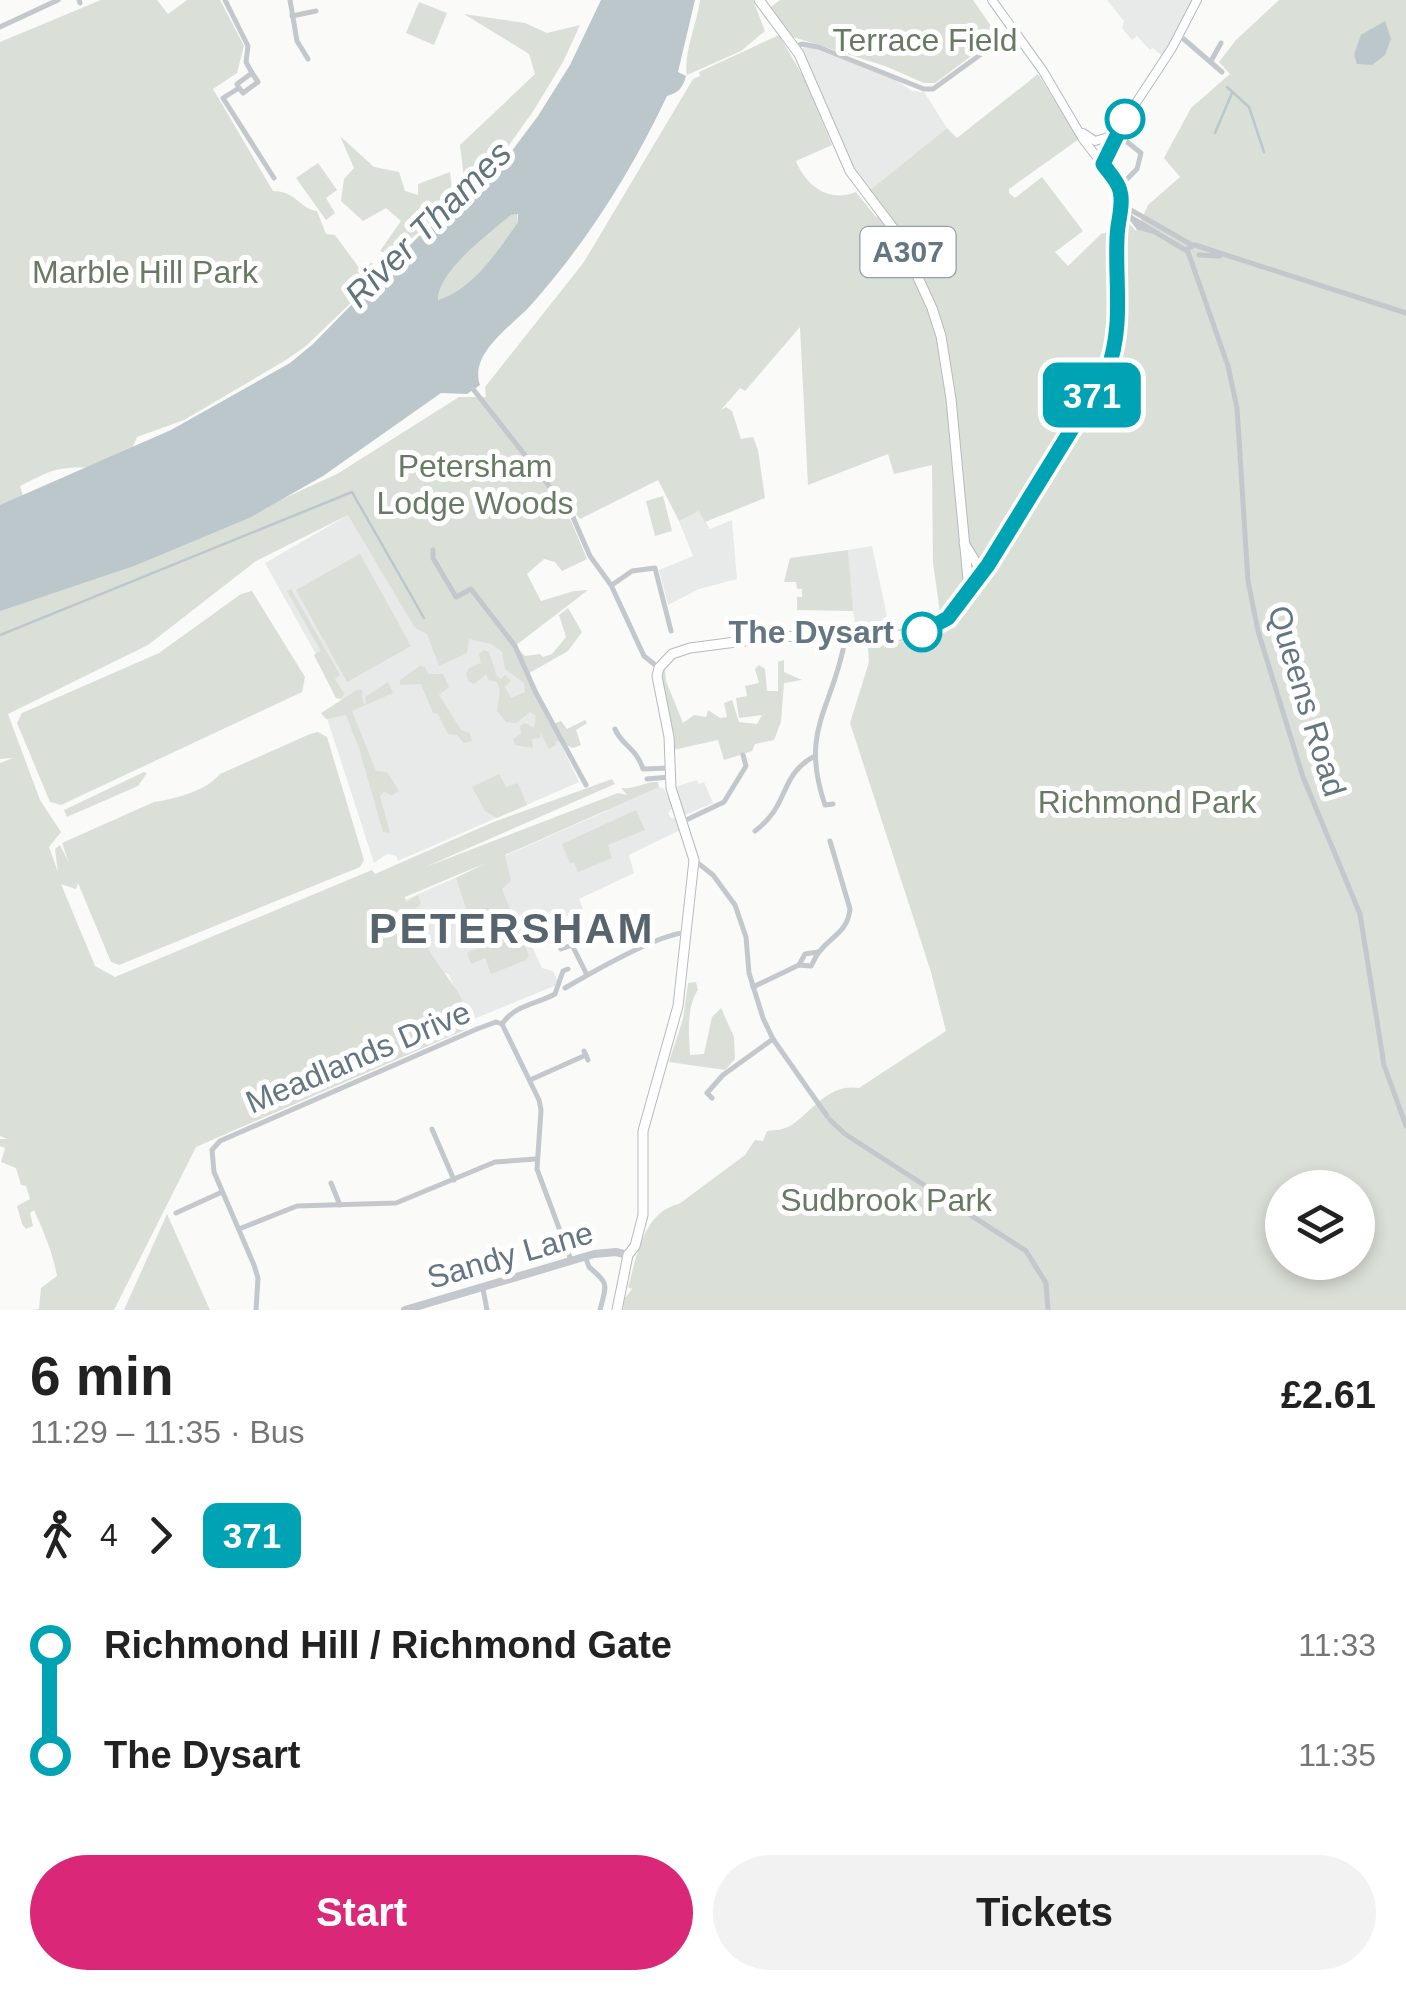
<!DOCTYPE html>
<meta charset="utf-8">
<style>
:root{--surface:#fff;--page:#f2f2f2;--text:#222;--muted:#767676;--accent:#db2777}
body{margin:0;font-family:Arial,sans-serif;background:var(--page);color:var(--text);height:100vh;display:flex;flex-direction:column;font-size:38px;white-space:nowrap}
*{box-sizing:border-box;margin:0}
p{font-size:32px;color:var(--muted)}
.icon{flex:none;width:55px;height:55px;fill:none;stroke:currentColor;stroke-width:2;stroke-linecap:round;stroke-linejoin:round}
.map{position:relative;height:1310px;overflow:hidden}
.drawer{display:flex;flex-direction:column;background:var(--surface);flex:1}
.drawer>*{flex:none}
.badge{padding:0 20px;border-radius:15px;font-size:35px;line-height:65px}
.controls{position:absolute;left:1265px;top:1170px;display:grid;gap:20px}
.controls a{display:grid;place-items:center;width:110px;height:110px;border-radius:50%;background:var(--surface);box-shadow:0 5px 15px #0003;font-size:50px}
.map>.badge{position:absolute;translate:-50% -50%;box-shadow:0 0 0 5px #fff}
.legs{display:flex;align-items:center;gap:15px;height:110px;padding:0 30px;font-size:32px}
.legs p{margin-inline-start:auto}
.headline{display:flex;align-items:center;justify-content:space-between;height:170px;padding:0 30px}
h1{font-size:55px;font-weight:700;line-height:75px}
.button{display:flex;gap:20px;margin-top:auto;padding:20px 30px}
.button a{flex:1;height:115px;border-radius:60px;background:var(--accent);color:#fff;font-size:40px;font-weight:700;line-height:115px;text-align:center}
.button a+a{background:var(--page);color:var(--text)}
ul{padding:0 30px;list-style:none}
li{display:flex;align-items:center;gap:35px;height:110px;font-size:38px}
li i{display:grid;place-items:center;width:15px;height:100%;margin:0 12px;background:currentColor}
li i::after{content:'';width:25px;height:25px;margin:-12px;border:8px solid;border-radius:50%;background:var(--surface)}
li p{margin-inline-start:auto}
li:first-child i{background:linear-gradient(#0000 50%,currentColor 0)}
li:last-child i{background:linear-gradient(currentColor 50%,#0000 0)}
.map>svg:first-child{display:block}
</style>
<div class="map">
<svg width="1406" height="1310" viewBox="0 0 1406 1310">
<rect width="100%" height="100%" fill="#fafaf8"/>
<!-- built -->
<g fill="#e8e9e9">
<polygon points="1107,0 1194,0 1163,57 1153,48 1150,50 1137,36 1132,40 1122,28 1124,21"/>
<polygon points="807,46 895,79 912,91 924,92 947,128 869,191 846,155 802,48"/>
<polygon points="699,511 710,529 732,520 737,579 699,589 668,605 659,570 693,556 679,521"/>
<polygon points="348,515 421,628 515,648 579,782 398,861 396,856 387,854 374,863 326,715 346,708 265,563"/>
<polygon points="872,546 890,630 857,635 852,605 848,550"/>
<polygon points="697,780 699,784 704,782 713,803 685,815 675,787"/>
<polygon points="655,785 664,789 673,807 668,813 671,818 677,818 680,830 629,855 634,873 579,899 583,909 526,934 542,968 553,971 559,984 469,1021 449,975 430,965 405,900 604,812"/>
</g>
<!-- green -->
<g fill="#dadfd7" fill-rule="evenodd">
<path d="M101 0H157L168 14 187 0H220L244 46 237 73 213 89 273 191C296 191 300 209 317 211L326 234 335 235 360 269 371 263 378 265 382 273 306 346 286 360 184 420 137 437C120 482 89 461 56 470 44 473 31 481 20 486L24 499 0 510V42Z"/>
<path d="M700 0H753L765 31 741 51 687 75C683 54 697 24 700 0Z"/>
<polygon points="780,0 973,0 998,36 935,83 924,83 885,66 793,37 770,8"/>
<path d="M1279 0H1406V1310H623L625 1298 632 1289 628 1287C637 1257 643 1212 679 1204L745 1155 755 1140 763 1141 767 1131C775 1130 783 1130 790 1126 813 1111 828 1083 859 1088L946 1031 931 972 850 723 869 662 868 647 933 636 959 612 965 613 964 605 999 557 1109 375 1122 320 1121 224 1127 221 1136 231 1148 205 1180 177 1164 158 1191 108 1230 74 1219 62 1236 40ZM1282 1188H1358V1262H1282Z"/>
<polygon points="419,2 447,13 434,45 406,33"/>
<polygon points="464,14 525,23 547,33 580,25 563,62 534,110 499,159 474,187 391,255 380,251 401,221 386,208 363,221 341,201 344,179 354,168 340,136 374,167 399,172 405,191 418,195 418,184 450,172 453,195 465,186 460,145 535,74 529,54"/>
<path d="M779 35 805 80 832 145 796 161C806 186 829 203 856 192L876 217 886 210 869 191 947 128 957 138 1038 74 1079 139 1009 189V193L1015 198 1042 177 1083 231 1055 252 1068 266 1101 234 1108 232 1110 319 1094 382 982 566 940 612 933 563 932 465 894 474 888 454 808 485 800 327 745 391 740 388 721 410 726 407 732 411 741 439 753 437 758 450 765 498 705 522 699 511 679 521 658 480 580 519 576 514V519L508 431 571 521 587 559 562 571 555 562 544 559 527 574 541 601 574 591 588 590 515 646 525 656 540 654 543 657 552 654 566 637 559 615 568 608 582 632 568 651 526 675 550 725 561 721 567 729 585 720 587 723 576 730 581 745 573 748 555 740 556 745 549 749 541 733 540 738 532 739 533 748 515 745 513 739 521 734 520 726 525 723 534 728 536 716 530 712 516 723 506 722 497 711 500 690 497 682 489 680 486 674 474 684 468 681 466 674 469 668 481 663 479 654 484 650 489 652 497 676 501 679 505 675 511 680 505 687 511 698 525 692 524 683 505 669 502 652 491 644 469 639 467 653 439 666 427 634 415 628 348 515 256 561 148 645 8 714 40 800 61 832 49 847 58 872 55 849 60 845 69 863 62 843 154 802C175 799 206 791 220 774L310 734 318 732 327 737 364 860 360 867 119 965 111 962 78 883 76 889 61 884 95 966 115 977 372 870 375 874 491 823 612 779 615 784 423 868 618 793 627 795 621 788C635 790 645 781 658 782L659 787 505 855 511 881 502 889 529 956 526 960 491 974 485 958 471 964 467 953 479 948 456 878 486 863 405 897 406 902 418 895 421 904 412 911 418 926 423 928C424 964 474 991 467 1029L196 1147 114 1310H33L39 1309 41 1288 57 1276C53 1253 43 1230 34 1210L30 1213 33 1226 26 1229 22 1224 17 1206 30 1199 26 1186 21 1185 16 1168 1 1162 5 1148 0 1146V1139H7L0 1136V763L13 758 0 759V609L204 535 337 474 459 397H486L485 387 584 262 693 79 700 76 699 72Z"/>
<polygon points="318,163 337,190 326,198 335,213 326,220 296,178"/>
<path d="M517 214 518 222C497 251 474 290 438 300 438 271 489 234 511 215Z"/>
<polygon points="663,496 672,531 655,536 646,501"/>
<polygon points="848,550 853,611 797,610 797,597 802,597 802,589 797,589 796,582 784,582 790,558"/>
<polygon points="360,554 411,646 347,682 296,590"/>
<polygon points="291,589 340,675 335,679 344,694 341,699 336,698 314,655 321,651 287,591"/>
<polygon points="252,591 305,677 302,692 61,805 50,802 17,723 22,713 159,653 241,594"/>
<polygon points="784,660 784,672 802,680 784,683 781,722 774,740 755,744 752,751 724,760 718,740 673,750 660,678 665,669 666,681 683,723 694,715 706,717 708,710 720,718 727,717 724,703 732,700 739,722 757,724 762,715 739,718 736,698 747,696 745,686 759,683 755,669 759,665 765,669 767,691 778,691 778,662"/>
<polygon points="420,666 425,667 428,674 443,674 449,687 439,695 461,730 470,733 472,741 464,743 457,735 448,734 438,714 433,713 421,684 400,685 400,680"/>
<polygon points="388,682 393,693 352,711 376,771 387,772 399,791 392,795 384,792 380,796 390,833 383,832 359,748 346,715 326,719 321,713 357,690 362,690 363,704 366,703 365,697"/>
<polygon points="144,772 147,773 138,786 67,817 64,810"/>
<polygon points="499,774 506,787 518,783 527,805 497,818 485,811 472,787"/>
<polygon points="636,810 645,830 608,845 612,858 578,872 574,862 570,863 562,844"/>
<path d="M696 982 698 990C686 1008 689 1034 690 1055L704 1054 712 1017 721 1008 734 1037 735 1059 725 1070 669 1062 683 1019 688 983Z"/>
<polygon points="167,1214 210,1310 124,1310"/>
</g>
<!-- water -->
<g fill="#bbc7cb" fill-rule="evenodd">
<path d="M601 0H695L678 72 686 76C683 88 678 93 667 96 631 172 587 242 531 305 512 326 469 353 480 385L467 394 441 393 323 476 249 518 134 566 0 611V505L171 430 290 363 313 344 419 236 481 190 493 176 538 116 570 65ZM518 214V222C497 251 474 289 438 300 438 271 489 234 511 215Z"/>
<polygon points="1385,21 1391,39 1385,55 1372,65 1357,64 1354,54 1361,35"/>
</g>
<g fill="none" stroke-linecap="round" stroke-linejoin="round">
<!-- stream -->
<g stroke="#bbc7cb" stroke-width="2.5">
<polyline points="1227,87 1249,107 1264,152"/>
<polyline points="1215,133 1232,93"/>
<polyline points="0,635 352,492 424,618"/>
</g>
<!-- secondary casing -->
<g stroke="#b3babf" stroke-width="10">
<g id="secondary">
<polyline points="1083,133 1095,141 1115,135"/>
<polyline points="1103,164 1115,135 1172,48 1197,0"/>
<polyline points="969,590 1017,521 1107,371 1116,349 1119,324 1116,251 1118,214 1122,205 1119,186 1083,139 1043,71 992,0"/>
</g>
</g>
<!-- primary casing -->
<g stroke="#b5babe" stroke-width="11">
<g id="primary">
<polyline points="964,543 977,564 987,565"/>
<polyline points="617,1310 628,1255 635,1246 643,1215 643,1131 678,1006 694,860 671,788 669,737 657,676 659,668 672,654 690,648 782,636 866,640 921,632 948,618 969,590 951,399 941,336 932,308 899,236 850,171 799,54 759,0"/>
</g>
</g>
<!-- minor -->
<g stroke="#c3c8cc" stroke-width="5">
<polyline points="79,0 80,3"/>
<polyline points="225,0 248,46 246,62 252,73 237,84 239,88 223,98 274,178"/>
<polyline points="290,0 297,41 308,59"/>
<polyline points="292,16 316,11"/>
<polyline points="0,27 58,0"/>
<polyline points="1179,35 1222,72"/>
<polyline points="794,47 802,44 818,47 924,89 933,89 1013,31"/>
<polyline points="1211,61 1221,43"/>
<polyline points="239,88 243,93 258,82 252,73"/>
<polyline points="1116,133 1141,153 1137,169 1127,179"/>
<polyline points="1122,205 1192,245"/>
<polyline points="1123,207 1138,227 1152,231"/>
<polyline points="1130,217 1187,251"/>
<polyline points="1199,255 1220,256"/>
<polyline points="1406,313 1195,245 1187,249 1228,366 1237,408 1248,581 1258,631 1303,777 1360,914 1384,1065 1406,1126"/>
<polyline points="473,389 572,515 590,556 611,585 644,656 659,668"/>
<polyline points="433,550 433,558 456,597 471,589 515,646 536,693 586,785"/>
<polyline points="612,585 632,571 655,568 671,631"/>
<path d="M615 729C621 745 636 747 643 769L670 768"/>
<polyline points="647,779 670,777"/>
<path d="M833 804 825 805C799 729 833 709 845 640"/>
<polyline points="684,821 724,802 746,766 743,755"/>
<path d="M755 831C790 805 779 776 813 757"/>
<polyline points="694,860 713,875 735,905 746,937 749,973 763,1018 773,1039 827,1116"/>
<polyline points="561,949 572,945 587,975"/>
<polyline points="799,965 805,954 818,952"/>
<path d="M753 987 799 965 811 966C814 961 816 955 820 951 832 936 848 931 850 909L830 841"/>
<path d="M565 988C589 974 661 932 686 933"/>
<polyline points="502,1024 539,1100 541,1110 537,1169 571,1260"/>
<path d="M502 1024C516 1004 535 1005 555 994L563 971 568 969"/>
<polyline points="584,1051 588,1060"/>
<polyline points="530,1080 586,1055"/>
<polyline points="712,1098 707,1093 723,1075 773,1039"/>
<polyline points="830,1120 845,1134 1026,1251 1046,1283 1048,1310"/>
<polyline points="432,1129 454,1180"/>
<polyline points="331,1183 340,1205"/>
<polyline points="176,1213 222,1192"/>
<polyline points="239,1229 297,1206 396,1203 495,1162 536,1159"/>
<path d="M585 1256 589 1267C609 1284 607 1283 600 1310"/>
<polyline points="483,1289 487,1310"/>
<polyline points="256,1310 258,1278 254,1265 214,1172 212,1150 220,1141 477,1029 496,1022 502,1024"/>
</g>
<!-- tertiary -->
<polyline stroke="#c3c8cc" stroke-width="8" points="405,1310 594,1254 616,1252 628,1255"/>
<!-- secondary -->
<use href="#secondary" stroke="#fff" stroke-width="8"/>
<!-- primary -->
<use href="#primary" stroke="#fff" stroke-width="9"/>
</g>
<g fill="none" stroke-linecap="round" stroke-linejoin="round">
<!-- line-1 casing -->
<g stroke="#fff" stroke-width="22">
<path id="line-1" d="M922 632 948 618 988 565 1107 372C1124 326 1115 285 1117 238 1117 223 1124 205 1120 191 1118 181 1109 173 1103 164L1125 119"/>
</g>
<!-- line-1 -->
<use href="#line-1" stroke="#00a3b4" stroke-width="15"/>
</g>
<!-- markers -->
<g fill="#fff" stroke="#00a3b4" stroke-width="5">
<circle cx="1125" cy="119" r="18"/>
<circle cx="922" cy="632" r="18"/>
</g>
<g text-anchor="middle" stroke-width="10" stroke-linejoin="round" paint-order="stroke">
<!-- shield labels -->
<rect fill="#fff" stroke="#939fa8" stroke-width="2.5" x="860.5" y="227" width="95" height="50" rx="8"/>
<g font-size="30" font-weight="bold" fill="#657683">
<text x="908" y="262">A307</text>
</g>
<!-- park labels -->
<g font-size="32" fill="#687a64" stroke="#fff">
<text x="925" y="51">Terrace Field</text>
<text x="145" y="283">Marble Hill Park</text>
<text x="475" y="477">Petersham<tspan x="475" dy="37">Lodge Woods</tspan></text>
<text x="1147" y="813">Richmond Park</text>
<text x="886" y="1211">Sudbrook Park</text>
</g>
<!-- stop labels -->
<g font-size="32" font-weight="bold" fill="#657683" stroke="#fff" text-anchor="end">
<text x="894" y="643">The Dysart</text>
</g>
<!-- street labels -->
<g font-size="32" fill="#657683" stroke="#fff">
<text transform="translate(1307 701) rotate(73)" y="11">Queens Road</text>
<text transform="translate(358 1057) rotate(-23)" y="11">Meadlands Drive</text>
<text transform="translate(510 1255) rotate(-16)" y="11">Sandy Lane</text>
</g>
<!-- water labels -->
<g font-size="35" font-style="italic" fill="#60757c" stroke="#fff">
<text transform="translate(428 224) rotate(-45)" y="12">River Thames</text>
</g>
<!-- district labels -->
<g font-size="42" font-weight="bold" letter-spacing="2.5" fill="#57646e" stroke="#fff">
<text x="512" y="943">PETERSHAM</text>
</g>
</g>
</svg>
<div class="controls">
<a><svg class="icon" aria-label="layers" viewBox="0 0 24 24"><path d="M12 4l9 5-9 5-9-5zM3 14l9 5 9-5"/></svg></a>
</div>
<b class="badge" style="left:1092px;top:395px;background:#00a3b4;color:#fff">371</b>
</div>
<section class="drawer">
<div class="headline"><div><h1>6 min</h1><p>11:29 – 11:35 · Bus</p></div><b>£2.61</b></div>
<div class="legs"><svg class="icon" aria-label="walk" viewBox="0 0 24 24"><circle cx="13" cy="4" r="2"/><path d="M13 8l-2 6 4 7M11 14l-3 7M7 12l3-4h3l4 4"/></svg>4<svg class="icon" aria-label="forward" viewBox="0 0 24 24"><path d="M9 5l7 7-7 7"/></svg><b class="badge" style="background:#00a3b4;color:#fff">371</b></div>
<ul>
<li><i style="color:#00a3b4"></i><b>Richmond Hill / Richmond Gate</b><p>11:33</p></li>
<li><i style="color:#00a3b4"></i><b>The Dysart</b><p>11:35</p></li>
</ul>
<div class="button"><a>Start</a><a>Tickets</a></div>
</section>
